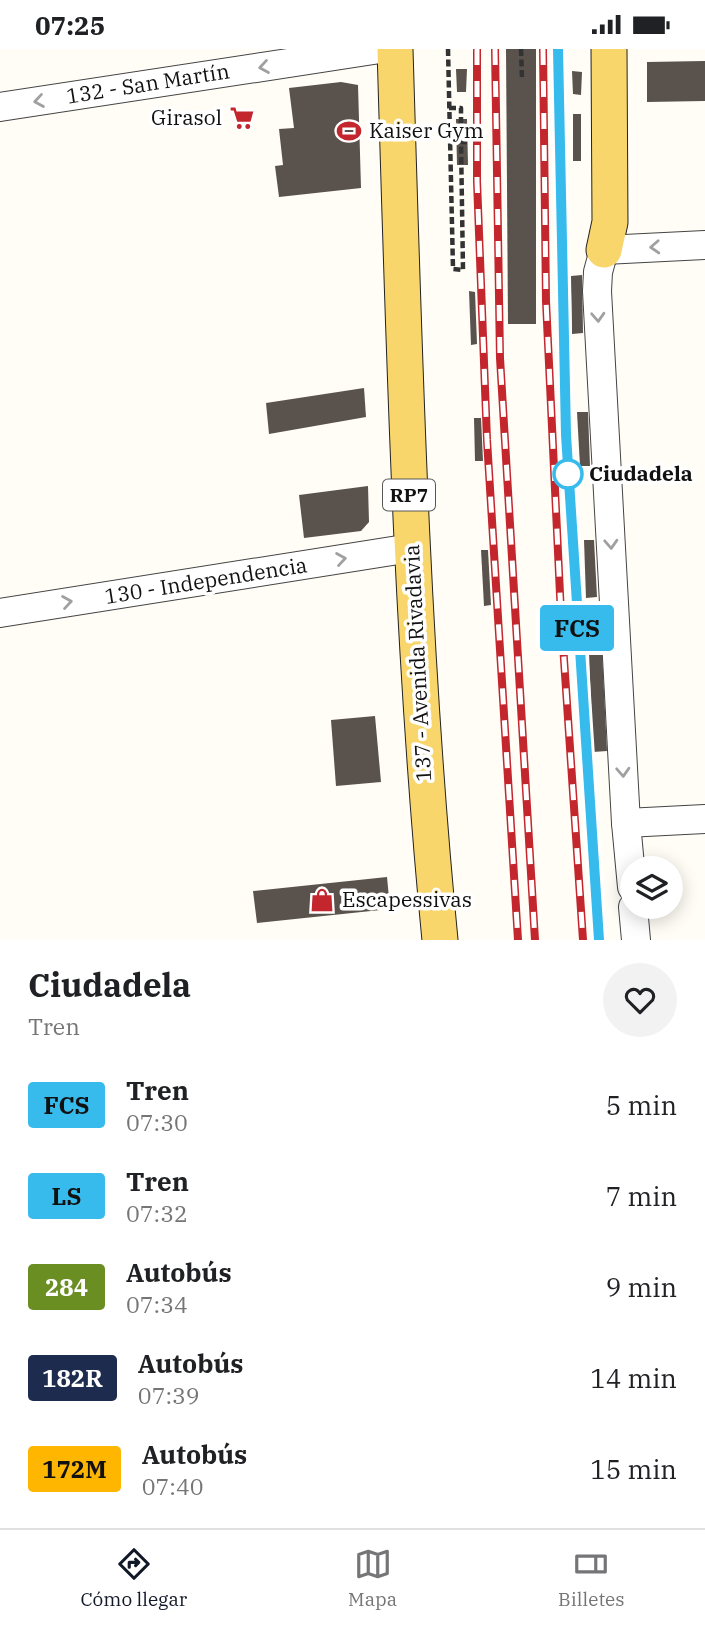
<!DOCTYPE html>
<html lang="es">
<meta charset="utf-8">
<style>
:root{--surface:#fff;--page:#f2f2f2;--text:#202124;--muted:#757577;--line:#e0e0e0;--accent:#111827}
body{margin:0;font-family:"IBM Plex Serif",serif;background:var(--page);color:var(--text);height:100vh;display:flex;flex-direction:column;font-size:26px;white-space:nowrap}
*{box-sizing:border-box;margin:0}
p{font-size:23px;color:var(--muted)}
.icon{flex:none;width:38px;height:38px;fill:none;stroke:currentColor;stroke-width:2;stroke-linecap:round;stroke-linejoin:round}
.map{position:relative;height:891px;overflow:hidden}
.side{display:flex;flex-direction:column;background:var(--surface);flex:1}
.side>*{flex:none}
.badge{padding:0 14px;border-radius:5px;font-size:24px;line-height:46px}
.controls{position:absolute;left:620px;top:807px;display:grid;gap:14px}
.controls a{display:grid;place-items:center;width:63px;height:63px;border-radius:50%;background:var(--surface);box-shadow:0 4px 18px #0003;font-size:35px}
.map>.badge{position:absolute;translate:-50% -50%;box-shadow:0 0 0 4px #fff}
.round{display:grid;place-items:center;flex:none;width:74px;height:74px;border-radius:37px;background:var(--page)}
.head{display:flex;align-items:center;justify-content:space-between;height:119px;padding:0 28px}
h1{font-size:33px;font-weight:700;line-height:52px}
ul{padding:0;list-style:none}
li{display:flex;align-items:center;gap:21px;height:91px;padding:0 28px}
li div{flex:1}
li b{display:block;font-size:26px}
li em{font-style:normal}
li .badge{min-width:77px;font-weight:700;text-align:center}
.status{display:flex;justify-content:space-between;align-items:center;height:49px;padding:0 35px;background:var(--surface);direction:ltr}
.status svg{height:19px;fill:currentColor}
.dock{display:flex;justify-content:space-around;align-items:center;height:98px;border-top:2px solid var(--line);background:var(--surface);font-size:19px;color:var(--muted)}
.dock a{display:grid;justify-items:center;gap:4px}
.dock .on{color:var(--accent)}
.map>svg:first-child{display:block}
</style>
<div class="status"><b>07:25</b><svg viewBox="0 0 49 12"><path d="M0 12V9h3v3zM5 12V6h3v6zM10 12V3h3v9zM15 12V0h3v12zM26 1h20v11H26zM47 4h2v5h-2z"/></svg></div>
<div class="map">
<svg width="705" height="891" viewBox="0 0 705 891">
<rect width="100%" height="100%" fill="#fffdf5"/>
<!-- building -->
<g fill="#5a524d">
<polygon points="506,0 536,0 536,275 508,275"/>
<polygon points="705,12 705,52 647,53 647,13"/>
<polygon points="456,20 467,20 466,43 457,43"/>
<polygon points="572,22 582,23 581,46 573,45"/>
<polygon points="341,33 358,36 361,139 279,148 275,117 283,116 279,80 294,79 289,39"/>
<rect x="573" y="65" width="8" height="47"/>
<polygon points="456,70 467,70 468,116 457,116"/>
<polygon points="582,226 583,284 572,285 571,227"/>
<polygon points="469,242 475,243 477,295 471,296"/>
<polygon points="364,339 366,368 269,385 266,354"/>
<polygon points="577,363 588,363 590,417 580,417"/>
<polygon points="474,369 481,369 483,412 475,412"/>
<polygon points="368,437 369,473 361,482 304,489 299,446"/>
<polygon points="584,491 594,491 597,548 586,549"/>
<polygon points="481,501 488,501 491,556 484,557"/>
<polygon points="602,603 607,702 593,703 589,604"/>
<polygon points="375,667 381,733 336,737 331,671"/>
<polygon points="387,828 390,860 257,874 253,842"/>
</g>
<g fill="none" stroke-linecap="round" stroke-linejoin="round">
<!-- minor casing -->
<g stroke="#444" stroke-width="30">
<g id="minor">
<polyline points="0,58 380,0"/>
<polyline points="0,564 411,499"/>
<polyline points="626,774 705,770"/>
<polyline points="632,838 626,774 597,242 598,223 604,201 705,196"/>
<polyline points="633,858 636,891"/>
</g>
</g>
<!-- major casing -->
<g stroke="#222" stroke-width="37">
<g id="major">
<path d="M395 0C404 297 411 595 440 891"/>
<polyline points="604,201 610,173 609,0"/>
</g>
</g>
<!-- path -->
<g stroke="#333" stroke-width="4.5" stroke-dasharray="7 3.5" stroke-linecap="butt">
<polyline points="448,0 453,220 463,221 461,93 468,93"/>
<polyline points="521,0 522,29"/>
<polyline points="449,59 461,59 461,93"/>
</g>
<!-- minor -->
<use href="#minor" stroke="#fff" stroke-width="28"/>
<!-- major -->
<use href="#major" stroke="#f9d66b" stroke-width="35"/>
<!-- rail casing -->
<g stroke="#c4262e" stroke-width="8">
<g id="rail">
<polyline points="477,0 477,132 487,391 518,891"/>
<polyline points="495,0 500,309 535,891"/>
<polyline points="543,0 546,252 561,566 583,891"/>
<polyline points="558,0 566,386 599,891"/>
</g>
</g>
<!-- rail -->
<use href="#rail" stroke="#fff" stroke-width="5" stroke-dasharray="16" stroke-linecap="butt"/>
</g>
<!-- one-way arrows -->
<defs><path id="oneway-chevron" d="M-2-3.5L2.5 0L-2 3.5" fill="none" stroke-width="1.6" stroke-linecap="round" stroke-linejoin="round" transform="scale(1.75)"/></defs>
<g stroke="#a0a0a0">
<use href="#oneway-chevron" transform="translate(264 18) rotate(171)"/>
<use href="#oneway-chevron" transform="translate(39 52) rotate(171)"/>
<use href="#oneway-chevron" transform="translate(655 198) rotate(177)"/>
<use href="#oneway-chevron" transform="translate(598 268) rotate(87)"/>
<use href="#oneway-chevron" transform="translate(611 495) rotate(87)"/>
<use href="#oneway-chevron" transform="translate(341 510) rotate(-9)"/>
<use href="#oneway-chevron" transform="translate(67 553) rotate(-9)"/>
<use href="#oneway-chevron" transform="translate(623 723) rotate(87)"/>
</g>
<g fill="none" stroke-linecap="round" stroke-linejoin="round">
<!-- line casing -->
<g stroke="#fff" stroke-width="16">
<polyline id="line" points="558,0 566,386 599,891"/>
</g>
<!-- line -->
<use href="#line" stroke="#37bbed" stroke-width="10"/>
</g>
<!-- icons -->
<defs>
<g id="supermarket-bare" transform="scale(1.89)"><path d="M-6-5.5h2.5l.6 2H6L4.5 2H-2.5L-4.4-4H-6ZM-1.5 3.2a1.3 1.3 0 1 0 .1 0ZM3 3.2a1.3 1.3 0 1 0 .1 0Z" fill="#c4262e" stroke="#fff" stroke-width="2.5" paint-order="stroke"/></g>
<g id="stadium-bare" transform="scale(1.89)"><path d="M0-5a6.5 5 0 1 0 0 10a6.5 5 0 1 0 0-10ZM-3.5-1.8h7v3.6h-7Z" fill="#c4262e" stroke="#fff" stroke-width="2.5" paint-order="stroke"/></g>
<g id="shop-bare" transform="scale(1.89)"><path d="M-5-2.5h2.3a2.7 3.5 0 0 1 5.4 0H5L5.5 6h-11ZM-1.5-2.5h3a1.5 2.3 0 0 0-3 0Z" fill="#c4262e" stroke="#fff" stroke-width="2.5" paint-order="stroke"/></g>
</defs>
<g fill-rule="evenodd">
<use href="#supermarket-bare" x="242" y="69"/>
<use href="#stadium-bare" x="349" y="82"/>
<use href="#shop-bare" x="322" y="851"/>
</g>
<!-- markers -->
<circle fill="#fff" stroke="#37bbed" stroke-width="3.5" cx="568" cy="425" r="14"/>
<g text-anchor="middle" stroke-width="7" stroke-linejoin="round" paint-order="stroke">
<!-- shield labels -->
<rect fill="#fff" stroke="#585858" stroke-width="2" x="383" y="430.5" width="52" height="31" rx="5"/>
<g font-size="19" font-weight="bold" fill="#111">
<text x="409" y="453">RP7</text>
</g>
<!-- street labels -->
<g font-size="21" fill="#111" stroke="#fff">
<text transform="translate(148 35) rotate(-9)" y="7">132 - San Martín</text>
<text transform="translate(206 532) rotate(-9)" y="7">130 - Independencia</text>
<text transform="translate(418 614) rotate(-93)" y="7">137 - Avenida Rivadavia</text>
</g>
<!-- poi labels -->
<g font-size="21" fill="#111" stroke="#fff" text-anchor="start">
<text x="222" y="76" text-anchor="end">Girasol</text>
<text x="369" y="89">Kaiser Gym</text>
<text x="342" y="858">Escapessivas</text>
</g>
<!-- stop labels -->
<g font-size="21" font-weight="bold" fill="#111" stroke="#fff" text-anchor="start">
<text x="589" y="432">Ciudadela</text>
</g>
</g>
</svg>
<div class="controls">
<a><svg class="icon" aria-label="layers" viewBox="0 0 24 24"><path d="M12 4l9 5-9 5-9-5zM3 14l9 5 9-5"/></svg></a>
</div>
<b class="badge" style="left:577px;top:579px;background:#37bbed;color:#111">FCS</b>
</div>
<section class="side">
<div class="head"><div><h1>Ciudadela</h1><p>Tren</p></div><a class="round"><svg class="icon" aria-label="heart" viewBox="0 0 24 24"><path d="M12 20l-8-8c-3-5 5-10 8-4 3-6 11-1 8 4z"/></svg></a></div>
<ul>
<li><span class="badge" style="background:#37bbed;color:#111">FCS</span><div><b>Tren</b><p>07:30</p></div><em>5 min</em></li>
<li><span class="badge" style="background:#37bbed;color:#111">LS</span><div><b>Tren</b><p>07:32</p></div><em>7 min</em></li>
<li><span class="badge" style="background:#6b8e23;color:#fff">284</span><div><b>Autobús</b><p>07:34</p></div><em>9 min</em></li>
<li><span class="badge" style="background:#1d2b4f;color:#fff">182R</span><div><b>Autobús</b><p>07:39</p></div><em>14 min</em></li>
<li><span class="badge" style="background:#feb600;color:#111">172M</span><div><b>Autobús</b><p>07:40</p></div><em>15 min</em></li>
</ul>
</section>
<nav class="dock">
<a class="on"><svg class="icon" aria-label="directions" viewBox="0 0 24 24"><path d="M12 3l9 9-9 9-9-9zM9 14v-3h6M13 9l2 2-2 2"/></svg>Cómo llegar</a>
<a><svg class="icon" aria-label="map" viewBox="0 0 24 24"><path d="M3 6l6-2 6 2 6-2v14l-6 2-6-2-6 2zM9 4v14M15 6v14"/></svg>Mapa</a>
<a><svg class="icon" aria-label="tickets" viewBox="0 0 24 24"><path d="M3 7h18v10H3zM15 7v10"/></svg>Billetes</a>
</nav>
